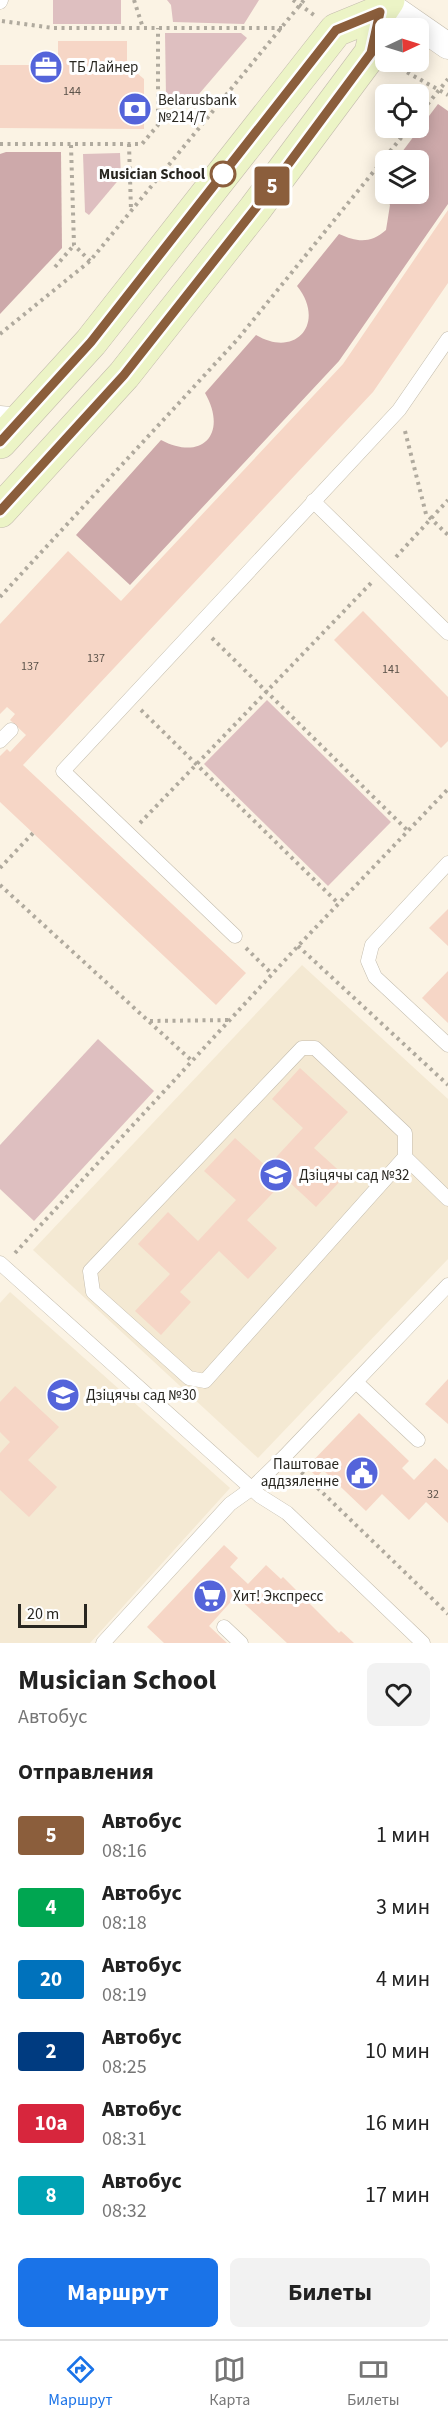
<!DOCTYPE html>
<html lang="ru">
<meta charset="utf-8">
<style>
:root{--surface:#fff;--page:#f2f2f2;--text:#222;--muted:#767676;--line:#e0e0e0;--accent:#1a73e8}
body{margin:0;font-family:"Source Sans 3",sans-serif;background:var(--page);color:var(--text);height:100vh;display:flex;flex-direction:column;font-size:22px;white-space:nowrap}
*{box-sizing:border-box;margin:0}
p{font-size:20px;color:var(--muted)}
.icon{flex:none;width:33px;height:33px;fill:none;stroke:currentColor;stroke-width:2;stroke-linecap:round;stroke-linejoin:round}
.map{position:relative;height:1643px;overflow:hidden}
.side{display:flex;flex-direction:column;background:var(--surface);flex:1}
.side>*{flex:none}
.badge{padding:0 12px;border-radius:4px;font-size:21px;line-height:39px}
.needle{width:39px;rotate:86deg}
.tools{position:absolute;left:375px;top:18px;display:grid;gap:12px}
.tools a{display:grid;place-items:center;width:54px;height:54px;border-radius:9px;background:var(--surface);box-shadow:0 3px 15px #0003;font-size:30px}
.scale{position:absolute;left:18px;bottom:15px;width:69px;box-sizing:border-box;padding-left:6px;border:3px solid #292721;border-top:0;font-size:16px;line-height:21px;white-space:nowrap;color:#292721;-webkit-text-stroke:4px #fff;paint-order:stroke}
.map>.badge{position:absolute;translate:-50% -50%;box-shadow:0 0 0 3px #fff}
h2{padding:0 18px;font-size:22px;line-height:54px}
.round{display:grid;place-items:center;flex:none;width:63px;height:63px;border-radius:9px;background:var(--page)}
.summary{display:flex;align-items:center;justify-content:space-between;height:102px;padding:0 18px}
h1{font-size:28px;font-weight:700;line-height:45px}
.button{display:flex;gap:12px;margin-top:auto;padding:12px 18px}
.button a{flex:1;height:69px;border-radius:9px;background:var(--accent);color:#fff;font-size:24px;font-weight:700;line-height:69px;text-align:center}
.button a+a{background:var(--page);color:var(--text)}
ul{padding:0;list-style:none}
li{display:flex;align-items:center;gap:18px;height:72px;padding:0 18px}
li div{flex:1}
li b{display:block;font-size:22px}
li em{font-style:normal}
li .badge{min-width:66px;font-weight:700;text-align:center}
.tabs{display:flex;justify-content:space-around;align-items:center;height:84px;border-top:2px solid var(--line);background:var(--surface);font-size:16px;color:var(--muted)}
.tabs a{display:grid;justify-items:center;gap:3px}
.tabs .on{color:var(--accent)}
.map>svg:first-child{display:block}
</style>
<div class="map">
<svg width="448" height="1643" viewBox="0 0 448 1643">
<rect width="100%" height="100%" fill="#fbf3e4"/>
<!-- built -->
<g fill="#f4e9d3">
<polygon points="302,965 448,1099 448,1259 258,1458 33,1250"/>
<polygon points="10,1292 230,1488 90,1643 0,1643 0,1303"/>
</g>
<!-- green -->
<g fill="#debfc0">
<rect x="53" y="0" width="68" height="24"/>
<polygon points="167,0 259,0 244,24 173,22 171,5"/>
<polygon points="165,33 241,33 247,38 199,94 166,96"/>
<polygon points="120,153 121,177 89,215 85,212 83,154"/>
<polygon points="267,700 391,822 328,886 204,764"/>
<polygon points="98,1039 154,1091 34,1221 0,1189 0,1145"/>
</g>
<!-- forest -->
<g fill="#cda9aa">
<path d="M438 104 448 111V204L339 361 130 585 76 535 161 440C203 462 228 433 205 393L256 335C297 359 326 322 297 286L339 234C357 242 370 244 386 230L390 205 378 184 385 174 386 194H418V160H396Z"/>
<polygon points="6,152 61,152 62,248 0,314 0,154"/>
</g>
<!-- building -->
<g fill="#f6d6c6">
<polygon points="58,41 127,41 127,67 138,67 138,74 144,79 144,129 0,128 0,65 58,65"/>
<polygon points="448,210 448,283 373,392 23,765 246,973 216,1005 0,802 0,756 7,749 10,752 26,735 10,720 15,714 7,707 0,714 0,624 68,551 121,601 343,364"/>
<polygon points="363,611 448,697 448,741 441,748 334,640"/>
<polygon points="448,909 448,946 429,928"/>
<polygon points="448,971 448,1023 422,998"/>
<polygon points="300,1068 348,1112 314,1148 345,1176 316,1207 286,1179 247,1220 277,1248 248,1279 219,1251 180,1292 191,1302 161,1335 135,1311 170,1274 138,1244 168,1212 198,1241 236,1200 204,1171 235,1138 267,1167 303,1128 272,1099"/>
<polygon points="448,1379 448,1424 425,1404"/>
<polygon points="15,1386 59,1427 28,1460 57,1487 29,1517 0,1490 0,1453 10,1442 0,1432 0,1402"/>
<polygon points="359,1413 409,1461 402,1468 414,1480 435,1458 448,1470 448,1523 426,1502 409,1520 382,1494 366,1511 323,1470 317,1477 307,1467"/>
<polygon points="224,1545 238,1558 230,1567 248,1584 266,1565 281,1579 283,1577 339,1633 341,1631 354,1643 287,1643 236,1596 209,1626 227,1643 164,1643 147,1627"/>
</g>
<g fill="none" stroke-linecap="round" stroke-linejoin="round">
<!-- lane casing -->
<g stroke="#c3bcad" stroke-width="15">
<g id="lane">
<polyline points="0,2 1,0"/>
<polyline points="0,413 22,415"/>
<polyline points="313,501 448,633"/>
<polyline points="0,741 11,730"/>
<polyline points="448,863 372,945 368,961 375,977 448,1045"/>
<polyline points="235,936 63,771 399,410 448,339"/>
<polyline points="405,1157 205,1381 189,1378 93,1292 90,1271 302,1048 315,1048 405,1133 405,1157 448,1199"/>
<polyline points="0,1263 260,1496 287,1513 423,1643"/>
<polyline points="357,1383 418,1440"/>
<polyline points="224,1627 241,1643"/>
<polyline points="103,1643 230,1504 251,1489 285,1456 448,1285"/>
</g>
</g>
<!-- street casing -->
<g stroke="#c3bcad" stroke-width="27">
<polyline id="street" points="386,3 448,46"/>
</g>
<!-- secondary casing -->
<g stroke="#c3bcad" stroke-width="34">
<g id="secondary">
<polyline points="0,442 91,342 336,30 380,12"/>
<polyline points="0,511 124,375 255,209 371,53 380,12 388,0"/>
</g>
</g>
<!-- path -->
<g stroke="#b0aa9e" stroke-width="4" stroke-dasharray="3 4.5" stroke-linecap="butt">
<polyline points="134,0 143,28"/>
<polyline points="293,0 314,15"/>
<polyline points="2,21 53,28 282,28"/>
<polyline points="394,65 448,95"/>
<polyline points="158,102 222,101"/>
<polyline points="418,116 448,79"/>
<polyline points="0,144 142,144 158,125 158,28"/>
<polyline points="129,144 131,210"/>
<polyline points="71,145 74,245 90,261"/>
<polyline points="55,267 74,245"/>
<polyline points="0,334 90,261 304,0"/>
<polyline points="405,431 426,514 448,535"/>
<polyline points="396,557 448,500"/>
<polyline points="0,597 237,340 409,128"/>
<polyline points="212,638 408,831"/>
<polyline points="141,710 339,904"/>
<polyline points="140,823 372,582"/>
<polyline points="0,868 33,833"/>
<polyline points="0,885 192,1061"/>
<polyline points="298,946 448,1085"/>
<polyline points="246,948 272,974"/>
<polyline points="150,1021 231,1020"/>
<polyline points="15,1253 298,946 448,789"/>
<polyline points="296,1467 448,1614"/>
</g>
<!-- lane -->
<use href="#lane" stroke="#fff" stroke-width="14"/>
<!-- street -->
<use href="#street" stroke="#fff" stroke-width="26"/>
<!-- secondary -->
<use href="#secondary" stroke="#ecf4c6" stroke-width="33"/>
</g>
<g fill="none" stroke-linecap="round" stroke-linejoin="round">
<!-- line casing -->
<g stroke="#fff" stroke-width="14">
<polyline id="line" points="0,442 91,342 336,30 380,12 371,53 255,209 124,375 0,511"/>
</g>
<!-- line -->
<use href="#line" stroke="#8b5e3c" stroke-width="9"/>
</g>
<!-- icons -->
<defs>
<g id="office-disc" transform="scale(1.725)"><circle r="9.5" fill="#5464da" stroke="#fff"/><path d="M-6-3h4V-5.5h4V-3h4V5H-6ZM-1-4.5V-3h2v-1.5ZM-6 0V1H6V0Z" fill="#fff"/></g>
<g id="bank-disc" transform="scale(1.725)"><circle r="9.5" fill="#5464da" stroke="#fff"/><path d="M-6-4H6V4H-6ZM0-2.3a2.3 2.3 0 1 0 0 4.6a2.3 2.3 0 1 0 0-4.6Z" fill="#fff"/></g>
<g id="school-disc" transform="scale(1.725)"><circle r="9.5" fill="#5464da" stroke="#fff"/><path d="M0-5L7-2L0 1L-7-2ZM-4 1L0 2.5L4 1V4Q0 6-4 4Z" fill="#fff"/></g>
<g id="civic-disc" transform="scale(1.725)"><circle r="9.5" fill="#5464da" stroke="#fff"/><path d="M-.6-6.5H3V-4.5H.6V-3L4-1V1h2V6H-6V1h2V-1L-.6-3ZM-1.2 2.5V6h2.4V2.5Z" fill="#fff"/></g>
<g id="supermarket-disc" transform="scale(1.725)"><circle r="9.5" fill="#5464da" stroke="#fff"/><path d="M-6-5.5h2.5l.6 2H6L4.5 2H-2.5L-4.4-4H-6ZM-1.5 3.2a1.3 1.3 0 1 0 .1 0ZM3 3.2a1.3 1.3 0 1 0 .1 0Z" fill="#fff"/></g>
</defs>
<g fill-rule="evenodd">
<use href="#office-disc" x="46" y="67"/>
<use href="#bank-disc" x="135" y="109"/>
<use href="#school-disc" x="276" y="1175"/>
<use href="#school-disc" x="63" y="1395"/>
<use href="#civic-disc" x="362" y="1473"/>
<use href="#supermarket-disc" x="210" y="1596"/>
</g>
<!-- markers -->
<circle fill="#fff" stroke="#8b5e3c" stroke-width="3" cx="223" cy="174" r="12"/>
<g text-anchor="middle" stroke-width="6" stroke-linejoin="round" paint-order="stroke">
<!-- number labels -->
<g font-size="12" fill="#5c534a">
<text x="72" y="95">144</text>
<text x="96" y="662">137</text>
<text x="30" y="670">137</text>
<text x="391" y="673">141</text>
<text x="433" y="1498">32</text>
</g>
<!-- poi labels -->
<g font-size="15" fill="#292721" stroke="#fff" text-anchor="start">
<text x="69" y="72">ТБ Лайнер</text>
<text x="158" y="105">Belarusbank<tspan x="158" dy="17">№214/7</tspan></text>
<text x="299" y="1180">Дзіцячы сад №32</text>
<text x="86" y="1400">Дзіцячы сад №30</text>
<text x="339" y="1469" text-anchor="end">Паштовае<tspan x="339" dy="17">аддзяленне</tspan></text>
<text x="233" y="1601">Хит! Экспресс</text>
</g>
<!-- stop labels -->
<g font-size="15" font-weight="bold" fill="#292721" stroke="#fff" text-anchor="end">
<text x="205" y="179">Musician School</text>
</g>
</g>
</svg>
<div class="tools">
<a><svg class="needle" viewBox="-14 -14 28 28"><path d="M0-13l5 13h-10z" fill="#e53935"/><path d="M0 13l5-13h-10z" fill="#767676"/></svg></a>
<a><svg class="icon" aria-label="locate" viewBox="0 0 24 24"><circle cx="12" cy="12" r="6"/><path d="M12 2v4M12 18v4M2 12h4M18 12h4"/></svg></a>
<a><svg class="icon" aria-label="layers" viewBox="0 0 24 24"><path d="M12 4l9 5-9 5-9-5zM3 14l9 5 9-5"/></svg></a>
</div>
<div class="scale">20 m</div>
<b class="badge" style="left:272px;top:186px;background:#8b5e3c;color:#fff">5</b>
</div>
<section class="side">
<div class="summary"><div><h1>Musician School</h1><p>Автобус</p></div><a class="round"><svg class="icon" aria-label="heart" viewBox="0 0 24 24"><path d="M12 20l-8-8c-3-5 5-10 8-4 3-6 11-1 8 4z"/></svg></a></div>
<h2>Отправления</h2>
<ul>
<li><span class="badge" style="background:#8b5e3c;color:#fff">5</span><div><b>Автобус</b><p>08:16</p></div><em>1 мин</em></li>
<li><span class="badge" style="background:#00a651;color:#fff">4</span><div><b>Автобус</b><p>08:18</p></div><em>3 мин</em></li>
<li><span class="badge" style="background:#0072bc;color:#fff">20</span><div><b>Автобус</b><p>08:19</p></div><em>4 мин</em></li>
<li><span class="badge" style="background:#003b80;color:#fff">2</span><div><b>Автобус</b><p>08:25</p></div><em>10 мин</em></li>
<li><span class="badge" style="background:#d7263d;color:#fff">10а</span><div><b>Автобус</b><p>08:31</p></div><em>16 мин</em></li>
<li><span class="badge" style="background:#00a3b4;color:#fff">8</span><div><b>Автобус</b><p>08:32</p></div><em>17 мин</em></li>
</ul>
<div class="button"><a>Маршрут</a><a>Билеты</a></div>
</section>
<nav class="tabs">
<a class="on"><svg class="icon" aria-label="directions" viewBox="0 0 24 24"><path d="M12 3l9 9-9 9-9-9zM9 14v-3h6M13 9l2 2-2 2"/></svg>Маршрут</a>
<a><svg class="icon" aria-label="map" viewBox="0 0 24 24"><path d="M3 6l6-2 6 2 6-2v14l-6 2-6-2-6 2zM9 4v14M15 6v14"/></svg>Карта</a>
<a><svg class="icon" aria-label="tickets" viewBox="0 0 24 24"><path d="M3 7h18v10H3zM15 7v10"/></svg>Билеты</a>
</nav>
